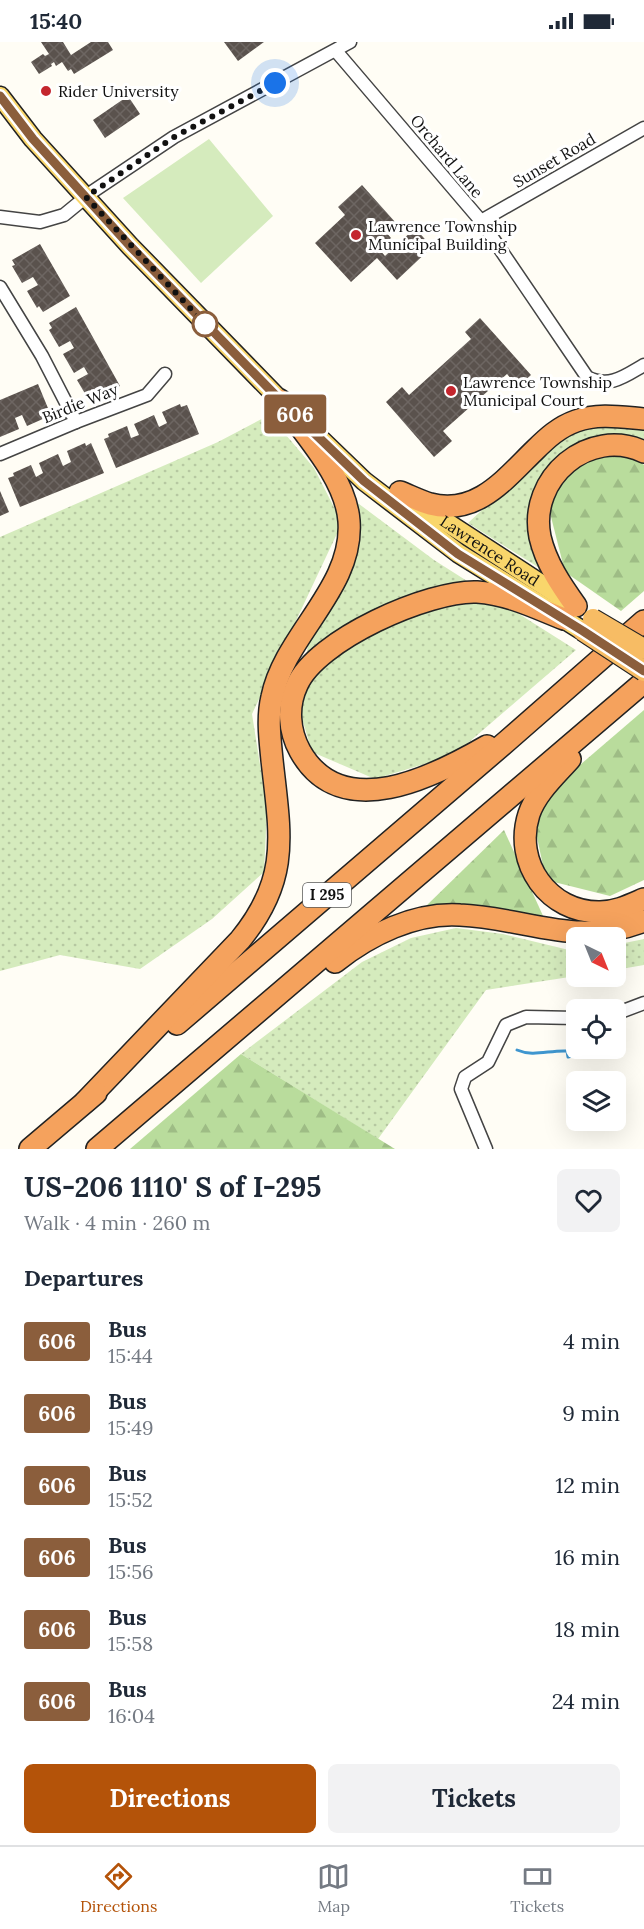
<!DOCTYPE html>
<meta charset="utf-8">
<style>
:root{--surface:#fff;--page:#f2f2f3;--text:#1f2937;--muted:#747a83;--line:#e0e1e3;--accent:#b45309}
body{margin:0;font-family:Lora,serif;background:var(--page);color:var(--text);height:100vh;display:flex;flex-direction:column;font-size:22px;white-space:nowrap}
*{box-sizing:border-box;margin:0}
p{font-size:20px;color:var(--muted)}
.icon{flex:none;width:33px;height:33px;fill:none;stroke:currentColor;stroke-width:2;stroke-linecap:round;stroke-linejoin:round}
.map{position:relative;height:1107px;overflow:hidden}
.sheet{display:flex;flex-direction:column;background:var(--surface);flex:1}
.sheet>*{flex:none}
.badge{padding:0 12px;border-radius:4px;font-size:21px;line-height:39px}
.needle{width:39px;rotate:137deg}
.buttons{position:absolute;left:566px;top:885px;display:grid;gap:12px}
.buttons a{display:grid;place-items:center;width:60px;height:60px;border-radius:9px;background:var(--surface);box-shadow:0 6px 24px #0002;font-size:30px}
.you{position:absolute;width:30px;height:30px;margin:-15px;border:4px solid #fff;border-radius:50%;background:#1a73e8;box-shadow:0 0 0 9px #1a73e833}
.map>.badge{position:absolute;translate:-50% -50%;box-shadow:0 0 0 3px #fff}
h2{padding:0 24px;font-size:22px;line-height:54px}
.round{display:grid;place-items:center;flex:none;width:63px;height:63px;border-radius:9px;background:var(--page)}
.overview{display:flex;align-items:center;justify-content:space-between;height:102px;padding:0 24px}
h1{font-size:28px;font-weight:700;line-height:45px}
.button{display:flex;gap:12px;margin-top:auto;padding:12px 24px}
.button a{flex:1;height:69px;border-radius:9px;background:var(--accent);color:#fff;font-size:24px;font-weight:700;line-height:69px;text-align:center}
.button a+a{background:var(--page);color:var(--text)}
ul{padding:0;list-style:none}
li{display:flex;align-items:center;gap:18px;height:72px;padding:0 24px}
li div{flex:1}
li b{display:block;font-size:22px}
li em{font-style:normal}
li .badge{min-width:66px;font-weight:700;text-align:center}
.status{display:flex;justify-content:space-between;align-items:center;height:42px;padding:0 30px;background:var(--surface);direction:ltr}
.status svg{height:16px;fill:currentColor}
.menu{display:flex;justify-content:space-around;align-items:center;height:84px;border-top:2px solid var(--line);background:var(--surface);font-size:16px;color:var(--muted)}
.menu a{display:grid;justify-items:center;gap:3px}
.menu .active{color:var(--accent)}
.map>svg:first-child{display:block}
</style>
<div class="status"><b>15:40</b><svg viewBox="0 0 49 12"><path d="M0 12V9h3v3zM5 12V6h3v6zM10 12V3h3v9zM15 12V0h3v12zM26 1h20v11H26zM47 4h2v5h-2z"/></svg></div>
<div class="map">
<svg width="644" height="1107" viewBox="0 0 644 1107">
<defs>
<pattern id="grass-dots" width="8" height="8" patternUnits="userSpaceOnUse" patternTransform="scale(1.5)"><rect width="8" height="8" fill="#d5ebbd"/><path d="M2 2h.1M6 6h.1" fill="none" stroke="#b6c8a1" stroke-width="1.8" stroke-linecap="round"/></pattern>
<pattern id="forest-firs" width="22" height="20" patternUnits="userSpaceOnUse" patternTransform="scale(1.5)"><rect width="22" height="20" fill="#b9dc9c"/><path d="M5 1l3.5 6h-7zM16 11l3.5 6h-7z" fill="#9ebc85"/></pattern>
<pattern id="building-cross-hatch" width="8" height="8" patternUnits="userSpaceOnUse" patternTransform="scale(1.5)"><rect width="8" height="8" fill="#5a524d"/><path d="M0 0l8 8M0 8l8-8" fill="none" stroke="#6d6662"/></pattern>
</defs>
<rect width="100%" height="100%" fill="#fffdf5"/>
<!-- grass -->
<g fill="url(#grass-dots)">
<polygon points="269,373 314,426 342,481 252,672 267,767 264,830 212,877 140,927 60,913 0,929 0,495 218,400"/>
<polygon points="600,382 644,386 644,403 583,401 539,436 532,469 538,525 468,481 561,395"/>
<polygon points="351,456 434,518 576,608 454,713 375,737 312,710 301,673 309,590 353,511"/>
<polygon points="456,886 503,892 569,908 576,907 576,934 486,948 378,1097 241,1012 362,920 411,896"/>
<polygon points="644,897 644,923 615,928 615,903"/>
</g>
<!-- forest -->
<g fill="url(#forest-firs)">
<polygon points="633,413 644,423 644,549 621,569 565,530 547,459 583,416"/>
<polygon points="644,668 644,838 610,854 546,838 533,776 538,759"/>
<polygon points="504,788 544,876 425,865"/>
<polygon points="241,1012 395,1107 130,1107"/>
</g>
<!-- park -->
<polygon fill="#d5ebbd" points="209,97 273,174 201,241 123,156"/>
<g fill="none" stroke-linecap="round" stroke-linejoin="round">
<!-- stream -->
<g stroke="#3f96cf" stroke-width="3">
<path d="M517 1008C533 1015 549 1008 567 1009L576 1000"/>
<polyline points="567,1009 568,1015 580,1012"/>
</g>
</g>
<!-- building -->
<g fill="url(#building-cross-hatch)">
<polygon points="41,0 63,0 71,13 91,0 108,0 113,8 74,32 71,27 68,29 62,20 56,24 54,20 51,22 52,24 39,32 31,20 43,12 45,14 49,12"/>
<polygon points="224,0 264,0 238,19"/>
<polygon points="128,54 140,72 105,96 93,78"/>
<polygon points="362,143 396,181 386,190 391,196 379,207 385,214 415,186 432,205 397,238 377,216 351,240 315,201 345,173 338,165"/>
<polygon points="40,202 70,254 43,270 39,264 37,266 27,249 38,243 33,235 22,241 12,224 15,223 12,218"/>
<polygon points="76,265 120,344 93,359 90,354 87,355 77,338 88,332 84,325 74,331 63,312 74,306 70,299 59,305 49,288 52,286 49,281"/>
<polygon points="480,276 531,333 518,345 507,332 443,389 452,399 434,415 386,360 402,345 409,353 471,297 465,290"/>
<polygon points="38,342 50,371 44,374 45,376 27,384 22,373 15,376 19,387 0,395 0,358"/>
<polygon points="180,362 181,365 187,363 199,392 116,426 104,397 109,395 108,392 127,384 131,396 139,393 134,382 154,373 159,385 167,381 162,370"/>
<polygon points="85,401 86,404 91,401 104,431 20,465 8,436 14,434 13,431 31,423 36,435 43,431 39,421 58,412 63,424 71,420 67,409"/>
<polygon points="0,449 9,470 0,474"/>
</g>
<g fill="none" stroke-linecap="round" stroke-linejoin="round">
<!-- minor casing -->
<g stroke="#444" stroke-width="15">
<g id="minor">
<path d="M336 9 481 179 587 335C609 347 625 334 644 323"/>
<polyline points="0,175 40,180 64,173 92,150 174,95 350,0"/>
<polyline points="481,179 644,86"/>
<polyline points="0,245 42,314 76,380"/>
<polyline points="0,412 76,380 147,353 165,332"/>
<polyline points="615,972 644,961"/>
<polyline points="486,1107 461,1047 465,1035 488,1020 506,983 526,975 576,976"/>
</g>
</g>
<!-- primary casing -->
<g stroke="#222" stroke-width="21">
<g id="primary">
<polyline points="0,54 33,97 130,204 280,358 364,439 458,511 583,589"/>
<path id="s1" d="M417 461 572 562"/>
</g>
</g>
<!-- motorway casing -->
<g stroke="#222" stroke-width="24">
<g id="motorway">
<path d="M400 450C410 454 420 459 430 462 477 474 505 437 535 408 547 396 559 385 576 379 598 371 621 375 644 377"/>
<path d="M576 564C561 543 546 521 540 495 528 436 589 384 644 410"/>
<path d="M487 704C435 734 341 783 300 709 289 689 287 664 297 643 316 598 429 548 477 550 508 552 536 566 564 577"/>
<path d="M570 717C555 734 536 751 529 772 513 821 549 871 600 870 616 870 630 863 644 857"/>
<path d="M335 920C369 893 415 870 460 873 528 876 576 906 644 879"/>
<polyline points="177,982 507,699 644,579"/>
<path d="M85 1060 240 898C291 836 280 792 272 718 270 697 267 676 272 655 285 592 354 546 349 479 346 436 304 392 280 358"/>
<polyline points="30,1107 96,1051"/>
<polyline points="97,1107 644,640"/>
</g>
</g>
<!-- minor -->
<use href="#minor" stroke="#fff" stroke-width="12"/>
<!-- primary -->
<use href="#primary" stroke="#f9d66b" stroke-width="18"/>
<!-- motorway -->
<use href="#motorway" stroke="#f5a25d" stroke-width="21"/>
<!-- trunk-bridge casing -->
<g stroke="#222" stroke-width="22" stroke-linecap="butt">
<g id="trunk-bridge">
<polyline points="593,577 644,607"/>
<polyline points="583,589 644,629"/>
</g>
</g>
<!-- trunk-bridge -->
<use href="#trunk-bridge" stroke="#f7bc64" stroke-width="20"/>
</g>
<g fill="none" stroke-linecap="round" stroke-linejoin="round">
<!-- line casing -->
<g stroke="#fff" stroke-width="14">
<polyline id="line" points="0,54 33,97 130,204 280,358 364,439 458,512 583,589 644,629"/>
</g>
<!-- line -->
<use href="#line" stroke="#8b5e3c" stroke-width="9"/>
<!-- walk -->
<polyline stroke="#111" stroke-width="6" stroke-dasharray="0 10.8" points="205,282 86,155 174,95 275,41"/>
</g>
<!-- markers -->
<g fill="#c4262e" stroke="#fff" stroke-width="2">
<circle cx="46" cy="49" r="6"/>
<circle cx="356" cy="193" r="6"/>
<circle cx="451" cy="349" r="6"/>
</g>
<circle fill="#fff" stroke="#8b5e3c" stroke-width="3" cx="205" cy="282" r="12"/>
<g text-anchor="middle" stroke-width="6" stroke-linejoin="round" paint-order="stroke">
<!-- shield labels -->
<rect fill="#fff" stroke="#585858" stroke-width="1.5" x="303" y="841" width="48" height="24" rx="4.5"/>
<g font-size="15" font-weight="bold" fill="#111">
<text x="327" y="858">I 295</text>
</g>
<!-- poi labels -->
<g font-size="16" fill="#111" stroke="#fff" text-anchor="start">
<text x="58" y="55">Rider University</text>
<text x="368" y="190">Lawrence Township<tspan x="368" dy="18">Municipal Building</tspan></text>
<text x="463" y="346">Lawrence Township<tspan x="463" dy="18">Municipal Court</tspan></text>
</g>
<!-- street labels -->
<g font-size="16" fill="#111" stroke="#fff">
<text transform="translate(447 114) rotate(50)" y="6">Orchard Lane</text>
<text transform="translate(554 118) rotate(-30)" y="6">Sunset Road</text>
<text transform="translate(80 361) rotate(-22)" y="6">Birdie Way</text>
<text dy="6" stroke="none"><textPath href="#s1" startOffset="87">Lawrence Road</textPath></text>
</g>
</g>
</svg>
<div class="buttons">
<a><svg class="needle" viewBox="-14 -14 28 28"><path d="M0-13l5 13h-10z" fill="#e53935"/><path d="M0 13l5-13h-10z" fill="#747a83"/></svg></a>
<a><svg class="icon" aria-label="locate" viewBox="0 0 24 24"><circle cx="12" cy="12" r="6"/><path d="M12 2v4M12 18v4M2 12h4M18 12h4"/></svg></a>
<a><svg class="icon" aria-label="layers" viewBox="0 0 24 24"><path d="M12 4l9 5-9 5-9-5zM3 14l9 5 9-5"/></svg></a>
</div>
<div class="you" style="left:275px;top:41px"></div>
<b class="badge" style="left:295px;top:372px;background:#8b5e3c;color:#fff">606</b>
</div>
<section class="sheet">
<div class="overview"><div><h1>US-206 1110' S of I-295</h1><p>Walk · 4 min · 260 m</p></div><a class="round"><svg class="icon" aria-label="heart" viewBox="0 0 24 24"><path d="M12 20l-8-8c-3-5 5-10 8-4 3-6 11-1 8 4z"/></svg></a></div>
<h2>Departures</h2>
<ul>
<li><span class="badge" style="background:#8b5e3c;color:#fff">606</span><div><b>Bus</b><p>15:44</p></div><em>4 min</em></li>
<li><span class="badge" style="background:#8b5e3c;color:#fff">606</span><div><b>Bus</b><p>15:49</p></div><em>9 min</em></li>
<li><span class="badge" style="background:#8b5e3c;color:#fff">606</span><div><b>Bus</b><p>15:52</p></div><em>12 min</em></li>
<li><span class="badge" style="background:#8b5e3c;color:#fff">606</span><div><b>Bus</b><p>15:56</p></div><em>16 min</em></li>
<li><span class="badge" style="background:#8b5e3c;color:#fff">606</span><div><b>Bus</b><p>15:58</p></div><em>18 min</em></li>
<li><span class="badge" style="background:#8b5e3c;color:#fff">606</span><div><b>Bus</b><p>16:04</p></div><em>24 min</em></li>
</ul>
<div class="button"><a>Directions</a><a>Tickets</a></div>
</section>
<nav class="menu">
<a class="active"><svg class="icon" aria-label="directions" viewBox="0 0 24 24"><path d="M12 3l9 9-9 9-9-9zM9 14v-3h6M13 9l2 2-2 2"/></svg>Directions</a>
<a><svg class="icon" aria-label="map" viewBox="0 0 24 24"><path d="M3 6l6-2 6 2 6-2v14l-6 2-6-2-6 2zM9 4v14M15 6v14"/></svg>Map</a>
<a><svg class="icon" aria-label="tickets" viewBox="0 0 24 24"><path d="M3 7h18v10H3zM15 7v10"/></svg>Tickets</a>
</nav>
